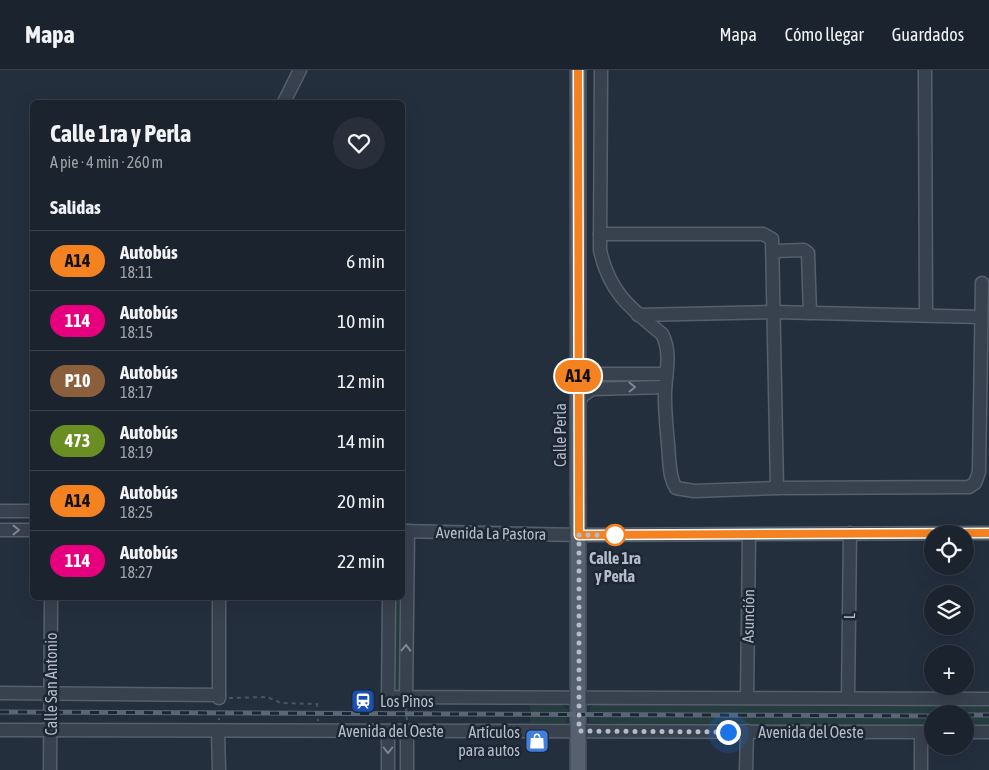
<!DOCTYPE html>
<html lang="es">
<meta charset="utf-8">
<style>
:root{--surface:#1b232e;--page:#282f3a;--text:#f1f3f6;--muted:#a0a4aa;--line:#39404a}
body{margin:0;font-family:"Asap Condensed",sans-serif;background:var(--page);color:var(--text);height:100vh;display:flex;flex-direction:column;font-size:19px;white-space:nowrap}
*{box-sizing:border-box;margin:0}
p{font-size:16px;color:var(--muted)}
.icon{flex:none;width:28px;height:28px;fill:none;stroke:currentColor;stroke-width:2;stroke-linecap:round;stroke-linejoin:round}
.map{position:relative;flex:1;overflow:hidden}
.sheet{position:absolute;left:30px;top:30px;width:375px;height:500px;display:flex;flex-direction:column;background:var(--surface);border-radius:8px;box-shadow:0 5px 20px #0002,0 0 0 1px var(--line)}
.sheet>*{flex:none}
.badge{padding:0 10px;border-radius:16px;font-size:18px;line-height:32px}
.controls{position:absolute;left:924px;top:455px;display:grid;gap:10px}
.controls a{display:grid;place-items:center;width:50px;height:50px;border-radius:50%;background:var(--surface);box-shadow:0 5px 20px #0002,0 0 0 1px var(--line);font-size:25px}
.you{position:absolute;width:25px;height:25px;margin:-12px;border:4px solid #fff;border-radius:50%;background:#1a73e8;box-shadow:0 0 0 8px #1a73e833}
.map>.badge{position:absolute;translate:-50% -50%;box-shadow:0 0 0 2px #fff}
h2{padding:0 20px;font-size:19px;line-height:45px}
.round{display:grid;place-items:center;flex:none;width:52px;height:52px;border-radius:26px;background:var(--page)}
.head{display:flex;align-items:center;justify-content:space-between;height:85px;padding:0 20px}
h1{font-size:24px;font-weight:700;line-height:38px}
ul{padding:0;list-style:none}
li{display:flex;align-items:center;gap:15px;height:60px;padding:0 20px;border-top:1px solid var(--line)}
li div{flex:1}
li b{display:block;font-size:19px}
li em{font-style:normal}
li .badge{min-width:55px;font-weight:700;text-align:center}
header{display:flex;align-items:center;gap:30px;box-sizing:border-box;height:70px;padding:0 25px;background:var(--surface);border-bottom:1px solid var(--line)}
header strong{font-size:24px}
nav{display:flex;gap:28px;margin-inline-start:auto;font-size:18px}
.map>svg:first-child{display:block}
</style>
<header>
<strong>Mapa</strong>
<nav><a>Mapa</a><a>Cómo llegar</a><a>Guardados</a></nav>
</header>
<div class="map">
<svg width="989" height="700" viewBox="0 0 989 700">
<rect width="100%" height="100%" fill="#242f3e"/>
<!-- green -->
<g fill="#263c3f">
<polygon points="393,528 400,528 399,619 392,619"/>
<polygon points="989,630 989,657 965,657 965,644 932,644 932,657 615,654 589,652 590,637 594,634"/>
<polygon points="530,633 560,634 568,640 566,653 530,653"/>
</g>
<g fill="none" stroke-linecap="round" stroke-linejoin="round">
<!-- minor casing -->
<g stroke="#565f6c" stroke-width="15">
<g id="minor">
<path d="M601 0 600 180C609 222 630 238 662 264 673 284 664 308 665 329 665 349 668 368 669 388 670 398 670 409 676 418L694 421 777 418 969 417 975 413 979 402 982 213"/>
<polyline points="925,0 926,244"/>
<polyline points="284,32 300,0"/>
<polyline points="600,164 763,164 772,169 777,418"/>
<polyline points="774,181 804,180 808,183 810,243"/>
<polyline points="638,245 774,242 981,247"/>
<polyline points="578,288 588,300 598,304 666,304"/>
<polyline points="578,336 582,326 592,319 665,317"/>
<polyline points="0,441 32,441"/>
<polyline points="0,460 32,460"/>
<polyline points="402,461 579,465 989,463"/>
<polyline points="389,528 388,627 989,629"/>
<polyline points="0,623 219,625"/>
<polyline points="406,627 408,461"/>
<polyline points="219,628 219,528"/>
<polyline points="747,628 749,465"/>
<polyline points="848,628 850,463"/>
<polyline points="0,660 932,662"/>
<polyline points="218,661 219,700"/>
<polyline points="965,662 989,662"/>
<polyline points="50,700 51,528"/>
<polyline points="388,700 388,661"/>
<polyline points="407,700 407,661"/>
<polyline points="746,700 747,661"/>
<polyline points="921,700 921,662"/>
</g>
</g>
<!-- major casing -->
<g stroke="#414a57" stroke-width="18">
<polyline id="major" points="578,0 578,700"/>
</g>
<!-- path -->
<g stroke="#44595c" stroke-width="2" stroke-dasharray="4 4" stroke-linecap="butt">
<polyline points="229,628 267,627 281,633 317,634 318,651"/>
<polyline points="406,638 407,651"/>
<polyline points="219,640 219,650"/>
</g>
<!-- minor -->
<use href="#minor" stroke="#38414e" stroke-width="12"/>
<!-- major -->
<use href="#major" stroke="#56606e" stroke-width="15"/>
<!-- rail casing -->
<g stroke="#5a6575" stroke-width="5">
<g id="rail">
<polyline points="0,642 932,646"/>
<polyline points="965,645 989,645"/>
</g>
</g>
<!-- rail -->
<use href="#rail" stroke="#1d2633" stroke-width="3" stroke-dasharray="9" stroke-linecap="butt"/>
</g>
<!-- one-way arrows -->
<defs><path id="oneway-chevron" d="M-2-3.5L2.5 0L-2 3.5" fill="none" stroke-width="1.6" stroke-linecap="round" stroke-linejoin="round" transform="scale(1.25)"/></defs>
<g stroke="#7c8592">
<use href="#oneway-chevron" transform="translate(632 317) rotate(-1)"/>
<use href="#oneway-chevron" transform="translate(16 460)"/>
<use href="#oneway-chevron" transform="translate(406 578) rotate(-89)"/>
<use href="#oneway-chevron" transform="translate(388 680) rotate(90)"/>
</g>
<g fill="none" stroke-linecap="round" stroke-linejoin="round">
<!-- line casing -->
<g stroke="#fff" stroke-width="11">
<polyline id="line" points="578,0 579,465 989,463"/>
</g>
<!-- line -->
<use href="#line" stroke="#f58220" stroke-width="8"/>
<!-- walk -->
<polyline stroke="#b4bcc9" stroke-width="5" stroke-dasharray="0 9" points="615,465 579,465 579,661 728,662"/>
</g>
<!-- icons -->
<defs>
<g id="station-square" transform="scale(1.25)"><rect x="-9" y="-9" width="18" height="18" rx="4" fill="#1a4fb4" stroke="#1d2633"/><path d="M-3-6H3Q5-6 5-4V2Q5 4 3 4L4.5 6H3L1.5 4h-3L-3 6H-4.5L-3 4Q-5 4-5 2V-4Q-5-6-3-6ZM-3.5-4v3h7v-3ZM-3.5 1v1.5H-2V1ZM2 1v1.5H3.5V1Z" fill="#fff"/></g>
<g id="shop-square" transform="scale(1.25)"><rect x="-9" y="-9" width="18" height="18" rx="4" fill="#3f7fe0" stroke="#1d2633"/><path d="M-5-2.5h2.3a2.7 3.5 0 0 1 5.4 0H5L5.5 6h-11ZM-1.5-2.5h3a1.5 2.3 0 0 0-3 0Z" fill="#fff"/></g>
</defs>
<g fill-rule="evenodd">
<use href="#station-square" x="363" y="631"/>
<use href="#shop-square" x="537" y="671"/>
</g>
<!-- markers -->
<circle fill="#fff" stroke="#f58220" stroke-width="2.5" cx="615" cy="465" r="10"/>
<g text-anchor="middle" stroke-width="5" stroke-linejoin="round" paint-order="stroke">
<!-- street labels -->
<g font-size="16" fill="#b4bcc9" stroke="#1d2633">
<text transform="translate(560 365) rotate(-90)" y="6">Calle Perla</text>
<text transform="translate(491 463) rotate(1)" y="6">Avenida La Pastora</text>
<text transform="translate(748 546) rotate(-89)" y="6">Asunción</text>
<text transform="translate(849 546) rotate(-89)" y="6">L</text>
<text transform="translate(51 614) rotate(-90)" y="6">Calle San Antonio</text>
<text x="391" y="667">Avenida del Oeste</text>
<text x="811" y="668">Avenida del Oeste</text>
</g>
<!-- stop labels -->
<g font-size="16" font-weight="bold" fill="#b4bcc9" stroke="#1d2633">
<text x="615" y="494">Calle 1ra<tspan x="615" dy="18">y Perla</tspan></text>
</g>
<!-- poi labels -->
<g font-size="16" fill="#b4bcc9" stroke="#1d2633" text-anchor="start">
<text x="380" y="637">Los Pinos</text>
<text x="520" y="668" text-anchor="end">Artículos<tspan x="520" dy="18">para autos</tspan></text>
</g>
</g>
</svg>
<div class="controls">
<a><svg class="icon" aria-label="locate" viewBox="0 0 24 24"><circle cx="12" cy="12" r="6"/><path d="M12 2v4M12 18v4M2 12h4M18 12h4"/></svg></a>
<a><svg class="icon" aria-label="layers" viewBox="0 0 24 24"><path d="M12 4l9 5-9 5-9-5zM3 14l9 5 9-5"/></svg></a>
<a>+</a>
<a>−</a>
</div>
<div class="you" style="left:728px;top:662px"></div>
<b class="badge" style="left:578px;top:306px;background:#f58220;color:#111">A14</b>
<section class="sheet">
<div class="head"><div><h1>Calle 1ra y Perla</h1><p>A pie · 4 min · 260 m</p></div><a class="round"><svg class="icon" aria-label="heart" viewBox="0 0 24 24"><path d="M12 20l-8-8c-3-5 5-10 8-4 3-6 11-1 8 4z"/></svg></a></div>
<h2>Salidas</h2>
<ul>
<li><span class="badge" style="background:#f58220;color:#111">A14</span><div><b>Autobús</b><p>18:11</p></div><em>6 min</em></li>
<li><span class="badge" style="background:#e6007e;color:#fff">114</span><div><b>Autobús</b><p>18:15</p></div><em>10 min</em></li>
<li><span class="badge" style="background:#8b5e3c;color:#fff">P10</span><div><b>Autobús</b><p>18:17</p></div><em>12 min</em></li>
<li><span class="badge" style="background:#6b8e23;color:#fff">473</span><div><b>Autobús</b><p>18:19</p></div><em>14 min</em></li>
<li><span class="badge" style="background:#f58220;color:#111">A14</span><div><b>Autobús</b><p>18:25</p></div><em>20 min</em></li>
<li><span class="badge" style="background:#e6007e;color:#fff">114</span><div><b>Autobús</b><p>18:27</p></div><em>22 min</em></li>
</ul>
</section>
</div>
